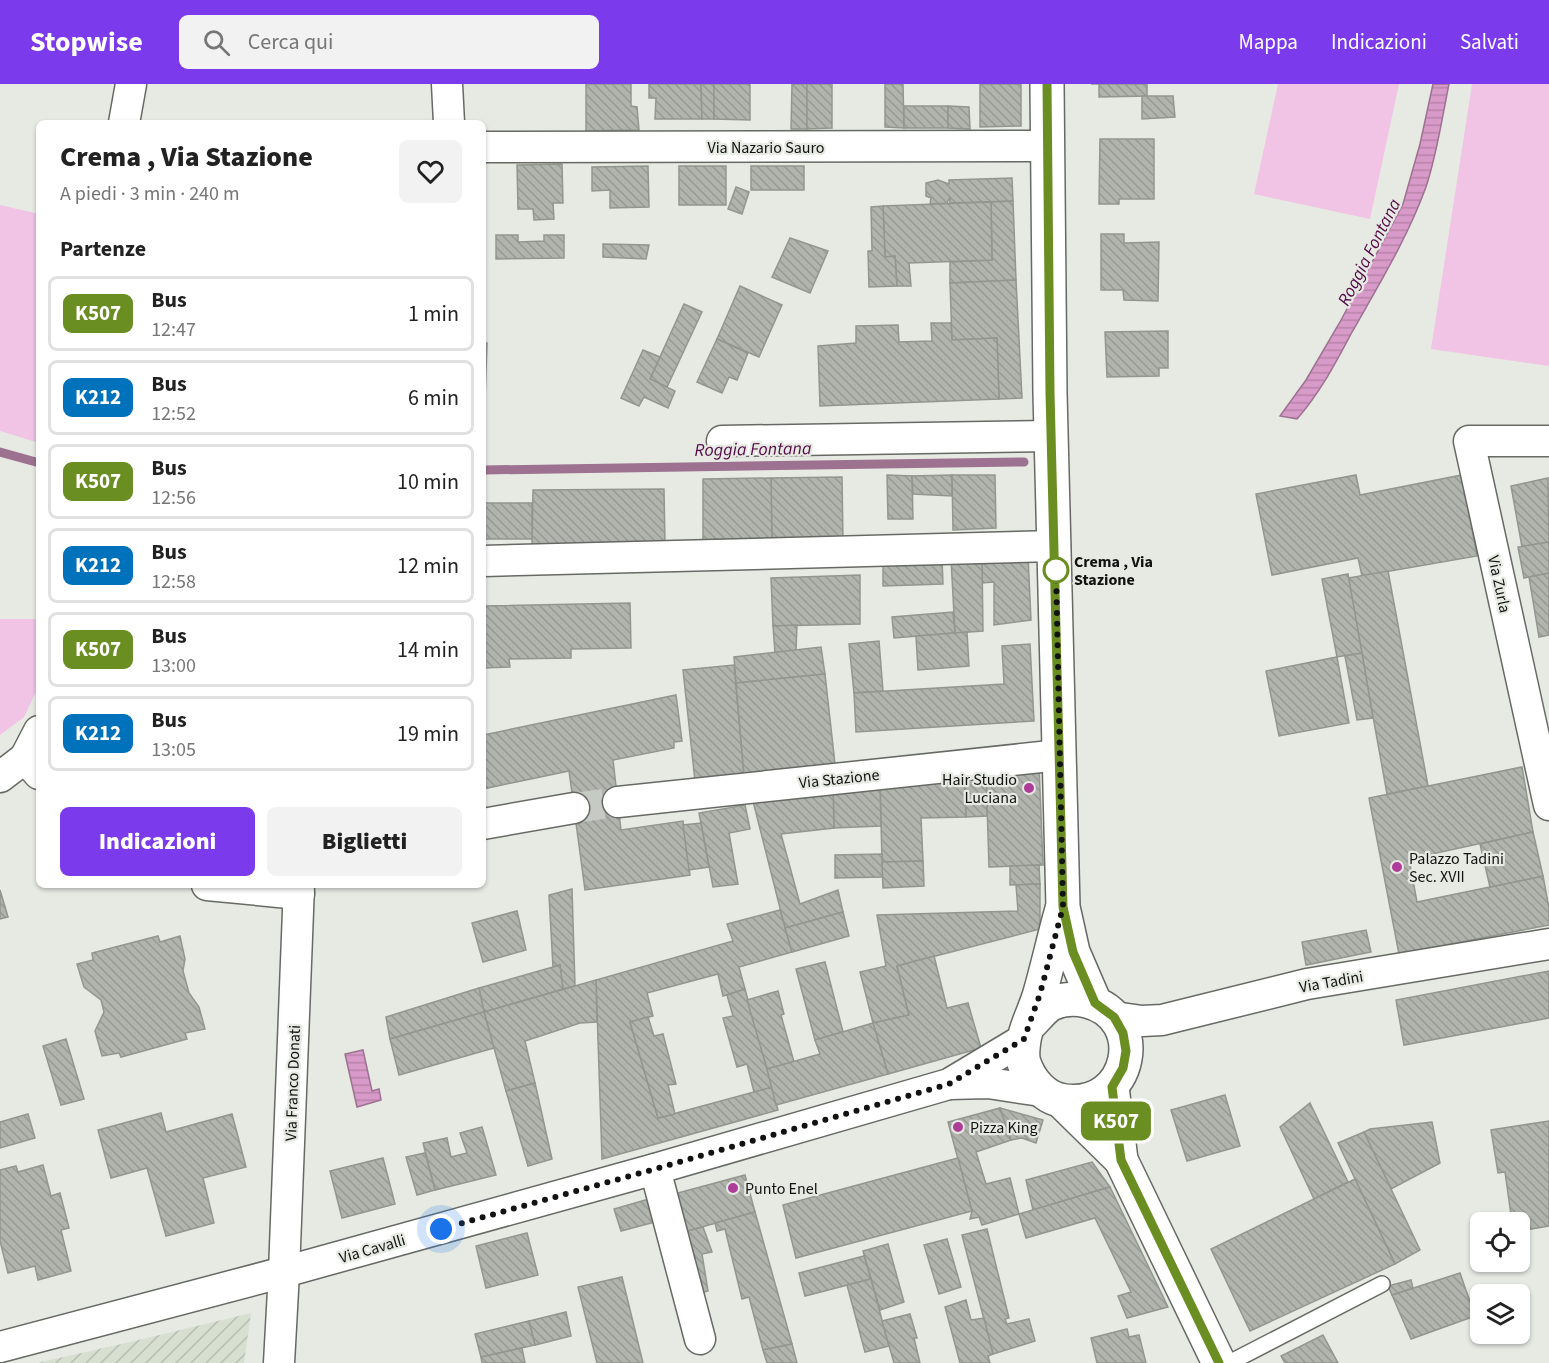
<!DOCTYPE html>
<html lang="it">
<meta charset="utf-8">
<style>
:root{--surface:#fff;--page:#f2f2f2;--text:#222;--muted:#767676;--line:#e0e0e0;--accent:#7c3aed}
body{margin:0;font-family:"Source Sans 3",sans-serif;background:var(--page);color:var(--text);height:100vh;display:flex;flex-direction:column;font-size:22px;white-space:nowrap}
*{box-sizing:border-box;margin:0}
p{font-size:20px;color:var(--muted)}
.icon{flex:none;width:33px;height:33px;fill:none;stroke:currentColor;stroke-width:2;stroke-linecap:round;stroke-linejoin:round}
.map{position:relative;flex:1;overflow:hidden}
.sheet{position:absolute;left:36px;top:36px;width:450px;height:768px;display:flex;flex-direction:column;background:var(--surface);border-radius:9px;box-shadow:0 2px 4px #0004}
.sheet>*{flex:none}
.badge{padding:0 12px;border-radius:9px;font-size:21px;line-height:39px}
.controls{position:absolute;left:1470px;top:1128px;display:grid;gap:12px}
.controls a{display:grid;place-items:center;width:60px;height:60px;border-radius:9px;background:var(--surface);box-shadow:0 2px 4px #0004;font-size:30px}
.you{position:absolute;width:30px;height:30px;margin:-15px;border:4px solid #fff;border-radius:50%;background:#1a73e8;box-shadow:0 0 0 9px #1a73e833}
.map>.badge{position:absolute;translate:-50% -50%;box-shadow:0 0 0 3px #fff}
h2{padding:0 24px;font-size:22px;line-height:54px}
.round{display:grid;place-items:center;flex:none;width:63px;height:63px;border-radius:9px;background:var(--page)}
.overview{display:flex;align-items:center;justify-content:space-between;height:102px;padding:0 24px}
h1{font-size:28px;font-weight:800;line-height:45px}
.action{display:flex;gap:12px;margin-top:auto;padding:12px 24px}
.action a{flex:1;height:69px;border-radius:9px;background:var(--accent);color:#fff;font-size:24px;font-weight:800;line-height:69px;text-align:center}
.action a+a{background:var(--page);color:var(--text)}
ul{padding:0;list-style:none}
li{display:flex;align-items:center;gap:18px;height:75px;margin:0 12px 9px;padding:0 12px;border:3px solid var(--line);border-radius:9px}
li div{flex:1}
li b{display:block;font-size:22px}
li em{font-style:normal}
li .badge{min-width:66px;font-weight:700;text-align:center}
header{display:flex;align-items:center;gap:36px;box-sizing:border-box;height:84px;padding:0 30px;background:var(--accent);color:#fff}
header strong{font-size:28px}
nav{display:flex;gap:33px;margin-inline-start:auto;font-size:21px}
.search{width:420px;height:54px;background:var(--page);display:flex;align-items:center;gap:15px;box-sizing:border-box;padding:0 21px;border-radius:9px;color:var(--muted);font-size:22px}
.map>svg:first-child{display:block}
</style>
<header>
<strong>Stopwise</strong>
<div class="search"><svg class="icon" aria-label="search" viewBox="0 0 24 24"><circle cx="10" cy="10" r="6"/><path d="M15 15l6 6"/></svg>Cerca qui</div>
<nav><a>Mappa</a><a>Indicazioni</a><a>Salvati</a></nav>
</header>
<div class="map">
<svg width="1549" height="1279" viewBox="0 0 1549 1279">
<defs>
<pattern id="industrial-furrows" width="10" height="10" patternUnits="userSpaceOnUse" patternTransform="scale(1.5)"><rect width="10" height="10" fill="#d7dfd1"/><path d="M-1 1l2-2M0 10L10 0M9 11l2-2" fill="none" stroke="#b8beb2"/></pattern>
<pattern id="water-rules" width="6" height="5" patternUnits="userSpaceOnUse" patternTransform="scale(1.5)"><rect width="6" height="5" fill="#d89ac8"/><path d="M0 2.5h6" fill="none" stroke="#b884ab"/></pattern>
<pattern id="building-back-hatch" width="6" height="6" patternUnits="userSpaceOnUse" patternTransform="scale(1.5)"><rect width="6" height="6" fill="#b0b4ad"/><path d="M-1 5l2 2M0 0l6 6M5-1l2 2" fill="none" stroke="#969a94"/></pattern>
</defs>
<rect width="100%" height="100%" fill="#e6eae3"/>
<!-- industrial -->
<polygon fill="url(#industrial-furrows)" points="251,1229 244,1279 37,1279 130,1258"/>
<!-- park -->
<g fill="#f1c3e5">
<polygon points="1278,0 1399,0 1370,135 1254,110"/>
<polygon points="1472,0 1549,0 1549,282 1431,265"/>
<polygon points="0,121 39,130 39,359 0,347"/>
<polygon points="0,535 39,535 39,601 24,633 0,651"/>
</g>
<!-- water -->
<g fill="url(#water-rules)" stroke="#9d7291" stroke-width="1.5">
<path d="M1433 0H1449C1442 34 1437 70 1426 103 1407 155 1378 202 1351 250 1335 280 1320 309 1297 335L1280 332 1306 296 1340 238 1403 120 1420 60Z"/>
<polygon points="363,966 372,1007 379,1005 381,1016 357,1023 345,970"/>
</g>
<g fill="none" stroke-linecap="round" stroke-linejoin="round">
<!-- stream -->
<g stroke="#9d7291" stroke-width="9">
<polyline points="0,368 36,378"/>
<polyline points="483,386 1024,378"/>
</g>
</g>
<!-- building -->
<g fill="url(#building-back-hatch)" stroke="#92968f" stroke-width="1.5">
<polygon points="586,0 631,0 631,22 637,23 639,46 586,47"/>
<polygon points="649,0 701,0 702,35 655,35 656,14 649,14"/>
<polygon points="701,0 714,0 714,35 702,35"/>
<polygon points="714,0 750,0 750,36 714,35"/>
<polygon points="792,0 807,0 807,45 791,45"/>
<polygon points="807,0 832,0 832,44 807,45"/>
<polygon points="885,0 903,0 904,44 885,43"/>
<polygon points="980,0 1021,0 1021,42 980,43"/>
<polygon points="1091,0 1147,0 1147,12 1099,13 1099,0"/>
<polygon points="1142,12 1173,12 1175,33 1142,35"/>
<rect x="904" y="22" width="44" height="22"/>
<polygon points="948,22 969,23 970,45 948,44"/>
<polygon points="1100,55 1154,55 1154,115 1119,115 1119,120 1099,120"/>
<polygon points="562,80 563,119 553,119 554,135 534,136 533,125 518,125 517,81"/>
<polygon points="648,82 649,123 610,124 610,106 592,107 592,83"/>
<rect x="679" y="82" width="47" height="39"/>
<rect x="751" y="82" width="53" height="24"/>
<polygon points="1012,94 1013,117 950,119 950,113 947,119 930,120 931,114 926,112 926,99 938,96 949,100 949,96"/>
<polygon points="736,103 749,108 742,130 728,125"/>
<polygon points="1013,117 1016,196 950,199 950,178 992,176 991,118"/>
<polygon points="991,118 992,176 909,179 911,202 897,202 895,172 885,173 883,122"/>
<polygon points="883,122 885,173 895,172 897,202 869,203 868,167 872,167 871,123"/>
<polygon points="1101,150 1124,150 1124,159 1159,158 1158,217 1124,216 1123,206 1101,206"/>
<polygon points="496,151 518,151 518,158 544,157 544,151 564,151 564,174 496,175"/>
<polygon points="790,154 828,167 810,209 772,193"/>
<polygon points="603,160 649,161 646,175 603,173"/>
<polygon points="1016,196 1022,314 999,315 997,254 952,256 950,199"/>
<polygon points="740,202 782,221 759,273 717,255"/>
<polygon points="684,220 702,228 667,303 650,295"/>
<polygon points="931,239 951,239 952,256 997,254 999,315 820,322 818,262 856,259 856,242 898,241 899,258 932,257"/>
<polygon points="1168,247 1168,284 1159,284 1159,292 1107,293 1105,248"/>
<polygon points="717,255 748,269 737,296 729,293 722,309 697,298"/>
<polygon points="483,259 487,259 485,316 483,316"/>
<polygon points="643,266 660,273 650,295 675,307 668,324 644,313 639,322 621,314"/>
<polygon points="887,391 912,392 913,435 888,435"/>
<polygon points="952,391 952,412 913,410 912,392"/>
<polygon points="952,391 995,391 996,444 953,446"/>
<polygon points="1356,391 1360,411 1462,391 1477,472 1362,492 1358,474 1272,491 1256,410"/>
<polygon points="842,393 843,457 772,459 771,394"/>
<polygon points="771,394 772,459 703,458 703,395"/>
<polygon points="1548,394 1549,458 1522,463 1511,402"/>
<polygon points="664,405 665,461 532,461 533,406"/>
<rect x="483" y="419" width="49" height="36"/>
<polygon points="1549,458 1549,489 1524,494 1518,463"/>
<polygon points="1028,472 1031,536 994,541 994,498 982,499 982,474"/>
<polygon points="982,474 983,547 955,549 951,475"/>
<polygon points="942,475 943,500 883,502 883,477"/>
<polygon points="1388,487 1428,702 1387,710 1348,494"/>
<polygon points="1549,489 1549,551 1539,553 1529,493"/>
<polygon points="1348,490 1362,569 1337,573 1322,495"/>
<polygon points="860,491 860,540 773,542 771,494"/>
<polygon points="630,519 631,564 571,565 571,574 509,575 510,583 483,584 483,522"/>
<polygon points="953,528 955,549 894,554 892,533"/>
<polygon points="797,541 796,567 775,569 773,542"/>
<polygon points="967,548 969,582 918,586 916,552"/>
<polygon points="879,557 883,607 854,609 849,560"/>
<polygon points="1030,560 1034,637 856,648 854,609 1004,600 1002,562"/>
<polygon points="821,563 825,590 736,599 734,573"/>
<polygon points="1362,569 1373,634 1357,636 1345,572"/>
<polygon points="1337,573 1349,639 1279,652 1266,587"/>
<polygon points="734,581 744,691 695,697 683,586"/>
<polygon points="825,590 835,680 744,691 736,599"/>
<polygon points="676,611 682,657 674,658 674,664 613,676 621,746 683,737 690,791 585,806 569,687 483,705 483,651"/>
<polygon points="1039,681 1043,781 989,783 986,687"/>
<polygon points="1522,683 1533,748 1409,775 1417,818 1543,792 1549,824 1549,841 1399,870 1369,714"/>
<polygon points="986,687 987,732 966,733 964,690"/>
<polygon points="964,690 966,733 921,734 923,777 882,778 880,699"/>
<polygon points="880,699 881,742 834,744 833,702"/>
<polygon points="833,702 834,744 781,750 800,820 838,806 843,828 785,844 753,717"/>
<polygon points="745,721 750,745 729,749 738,800 713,803 699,729"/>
<polygon points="701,739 709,783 689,786 683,741"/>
<polygon points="1533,748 1543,792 1490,803 1480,760"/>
<polygon points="882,770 883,793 835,794 835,771"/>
<polygon points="923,777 924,802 883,804 882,778"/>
<polygon points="1039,781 1040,800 1010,801 1010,782"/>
<polygon points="1040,800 1040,845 897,882 909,931 873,939 860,888 886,882 877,831 1018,827 1016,801"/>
<polygon points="572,805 575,902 563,905 560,881 553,883 549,811"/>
<polygon points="0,806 8,833 0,835"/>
<polygon points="780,826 792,868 739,883 745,905 723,912 718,890 647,909 653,932 630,938 658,1034 772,1003 778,1026 602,1075 596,896 733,857 727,840"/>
<polygon points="517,827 526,866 483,878 472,839"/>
<polygon points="843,828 849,852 792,868 785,844"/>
<polygon points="1366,846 1371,868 1306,881 1302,858"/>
<polygon points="158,852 160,858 180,852 185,875 183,887 189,909 199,923 205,945 185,949 187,955 121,973 119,969 102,972 95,947 104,928 101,916 84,903 77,880 93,876 92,869"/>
<polygon points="934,872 947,924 968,919 981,964 888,990 873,939 909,931 897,882"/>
<polygon points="825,878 843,948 815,956 796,885"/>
<polygon points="560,881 563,905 484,928 479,904"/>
<polygon points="1549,887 1549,934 1404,961 1396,916"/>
<polygon points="596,896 597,938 580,939 525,957 535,999 506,1007 484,928"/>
<polygon points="479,904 484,928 390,955 386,933"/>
<polygon points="745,905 772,1003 754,1008 747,980 737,983 723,934 733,932 727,911"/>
<polygon points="778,907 784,930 781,931 794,978 767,985 747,916"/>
<polygon points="484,928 494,964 399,991 390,955"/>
<polygon points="648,933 654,952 663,950 676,1000 668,1001 675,1030 658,1034 630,938"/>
<polygon points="873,939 888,990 776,1021 767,985 820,970 815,956"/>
<polygon points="66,955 84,1015 61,1021 43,962"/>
<polygon points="535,999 552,1075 528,1082 506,1007"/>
<polygon points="1225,1011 1240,1062 1187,1077 1171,1026"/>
<polygon points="1310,1019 1348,1098 1314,1115 1280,1043"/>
<polygon points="1000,1024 1011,1056 976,1068 986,1100 1010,1094 1019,1130 982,1141 979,1133 970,1135 972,1127 948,1038"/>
<polygon points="1000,1024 1043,1036 1036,1059 1022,1054 1011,1056"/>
<polygon points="161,1029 166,1048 232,1030 246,1083 203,1094 214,1139 166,1152 147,1084 111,1094 98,1046"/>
<polygon points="28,1030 35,1054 0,1064 0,1038"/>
<polygon points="1549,1037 1549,1142 1520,1147 1520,1138 1512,1138 1505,1088 1498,1089 1491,1046"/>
<polygon points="1432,1038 1440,1079 1391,1105 1364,1048 1370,1045"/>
<polygon points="482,1043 496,1091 435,1106 423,1059 447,1054 451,1073 467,1069 460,1049"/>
<polygon points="1364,1048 1420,1166 1395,1180 1338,1059"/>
<polygon points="425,1069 435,1106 417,1111 406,1073"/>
<polygon points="383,1074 395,1120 342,1134 330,1087"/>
<polygon points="958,1074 972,1127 796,1174 783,1121"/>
<polygon points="1092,1078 1110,1103 1033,1126 1026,1096"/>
<polygon points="43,1081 51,1112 60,1109 69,1144 61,1146 71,1187 38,1196 35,1182 8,1189 0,1157 0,1086 16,1082 18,1088"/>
<polygon points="745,1091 755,1128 684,1148 674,1110"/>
<polygon points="1355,1095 1395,1180 1250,1247 1211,1165"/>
<polygon points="1110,1103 1168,1223 1127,1234 1118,1212 1131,1208 1095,1134 1026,1154 1019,1130"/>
<polygon points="649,1115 655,1138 621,1147 614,1125"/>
<polygon points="755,1128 792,1260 763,1266 749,1213 742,1215 725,1145 717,1147 715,1139"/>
<polygon points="703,1143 712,1168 702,1170 708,1207 700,1209 684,1148"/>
<polygon points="987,1145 1009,1234 1005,1235 1007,1240 1029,1235 1035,1257 993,1270 962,1151"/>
<polygon points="527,1149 538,1191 486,1204 476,1162"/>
<polygon points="947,1155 961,1203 939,1210 924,1161"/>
<polygon points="888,1160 904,1218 880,1226 863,1167"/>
<polygon points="864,1172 871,1195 805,1212 799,1189"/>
<polygon points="1460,1189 1475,1232 1411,1255 1392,1211"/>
<polygon points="622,1193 643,1279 597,1279 578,1203"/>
<polygon points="871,1195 889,1262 865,1268 847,1201"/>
<polygon points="1411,1196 1413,1204 1392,1211 1388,1202"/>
<polygon points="966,1216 971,1236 984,1234 993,1270 988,1272 990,1279 960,1279 945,1223"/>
<polygon points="566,1228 571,1252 535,1261 529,1237"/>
<polygon points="910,1230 917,1254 914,1254 920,1279 894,1279 882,1237"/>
<polygon points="529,1237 535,1261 481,1273 475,1250"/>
<polygon points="1127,1245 1129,1253 1139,1251 1146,1279 1097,1279 1091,1254"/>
<polygon points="1323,1251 1338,1279 1285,1279 1281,1272"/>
<polygon points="792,1260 797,1279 767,1279 763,1266"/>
<polygon points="522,1264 525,1279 482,1279 481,1273"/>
</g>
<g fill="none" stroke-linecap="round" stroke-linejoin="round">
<!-- street-tunnel -->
<polyline stroke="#c6cac4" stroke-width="30" stroke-dasharray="30 15" stroke-linecap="butt" points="574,724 618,718"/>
<!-- lane casing -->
<g stroke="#676a64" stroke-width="18">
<polyline id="lane" points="1229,1279 1382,1200"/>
</g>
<!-- street casing -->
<g stroke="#676a64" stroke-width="33">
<g id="street">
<polyline points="447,0 449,39"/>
<polyline points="124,39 131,0"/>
<polyline points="483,63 1048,62"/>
<polyline points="722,357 1052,352"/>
<polyline points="1549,357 1469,357 1549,721"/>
<polyline points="483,477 1055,462"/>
<polyline points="25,674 39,647"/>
<polyline points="0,693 25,674 39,690"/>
<polyline points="618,718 1060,671"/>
<polyline points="483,740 574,724"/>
<polyline points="207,801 299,810"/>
<polyline points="1114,933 1142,937 1162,936 1307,900 1549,860"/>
<polyline points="949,1000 988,999 1041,1007"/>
<polyline points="655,1085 700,1255"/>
<polyline points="0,1263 284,1188 655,1085 949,1000 1024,955"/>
<polyline points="279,1279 284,1188 299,801"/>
</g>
</g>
<!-- secondary casing -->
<g stroke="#676a64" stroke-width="36">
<g id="secondary">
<polyline points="1047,0 1050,309 1063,823 1073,868 1095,919"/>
<path d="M1031 939C1037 933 1044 924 1051 920 1062 915 1075 914 1087 917 1150 933 1132 1025 1065 1017 1045 1015 1030 997 1024 979 1022 973 1023 963 1024 956 1026 942 1036 924 1040 909 1048 881 1054 853 1062 825"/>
<polyline points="1112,1003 1121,1076 1219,1279"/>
<polyline points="1061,1017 1121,1076"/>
</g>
</g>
<!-- lane -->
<use href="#lane" stroke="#fff" stroke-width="15"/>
<!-- street -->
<use href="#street" stroke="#fff" stroke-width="30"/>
<!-- secondary -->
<use href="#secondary" stroke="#fff" stroke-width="33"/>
</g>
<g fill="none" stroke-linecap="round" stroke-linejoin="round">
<!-- line casing -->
<g stroke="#fff" stroke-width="14">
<polyline id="line" points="1047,0 1050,309 1063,823 1073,868 1095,919 1114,933 1123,949 1126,967 1123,984 1112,1003 1121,1076 1219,1279"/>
</g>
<!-- line -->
<use href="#line" stroke="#6b8e23" stroke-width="9"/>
<!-- walk -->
<polyline stroke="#121311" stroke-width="6" stroke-dasharray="0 10.8" points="441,1145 655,1085 949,1000 1024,955 1040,910 1063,823 1056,486"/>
</g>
<!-- markers -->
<circle fill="#fff" stroke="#6b8e23" stroke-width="3" cx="1056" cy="486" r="12"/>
<g fill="#ae3d99" stroke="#e6eae3" stroke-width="2">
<circle cx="1029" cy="704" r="6"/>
<circle cx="1397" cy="783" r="6"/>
<circle cx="958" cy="1043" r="6"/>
<circle cx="733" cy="1104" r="6"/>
</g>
<g text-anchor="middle" stroke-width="4.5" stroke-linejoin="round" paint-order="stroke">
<!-- street labels -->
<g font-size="16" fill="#121311" stroke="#e6eae3">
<text x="766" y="69">Via Nazario Sauro</text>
<text transform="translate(1500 500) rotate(78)" y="6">Via Zurla</text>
<text transform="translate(839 694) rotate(-6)" y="6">Via Stazione</text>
<text transform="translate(1331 897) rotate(-10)" y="6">Via Tadini</text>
<text transform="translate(292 999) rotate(-88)" y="6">Via Franco Donati</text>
<text transform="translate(372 1164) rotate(-16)" y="6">Via Cavalli</text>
</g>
<!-- stop labels -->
<g font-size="16" font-weight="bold" fill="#121311" stroke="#e6eae3" text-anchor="start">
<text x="1074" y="483">Crema , Via<tspan x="1074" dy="18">Stazione</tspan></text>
</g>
<!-- poi labels -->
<g font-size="16" fill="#121311" stroke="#e6eae3" text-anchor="start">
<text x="1017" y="701" text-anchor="end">Hair Studio<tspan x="1017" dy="18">Luciana</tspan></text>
<text x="1409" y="780">Palazzo Tadini<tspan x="1409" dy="18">Sec. XVII</tspan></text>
<text x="970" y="1049">Pizza King</text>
<text x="745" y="1110">Punto Enel</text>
</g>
<!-- water labels -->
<g font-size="18" font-style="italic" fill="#540a48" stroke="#e6eae3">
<text transform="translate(1369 168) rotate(-63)" y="6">Roggia Fontana</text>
<text transform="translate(753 365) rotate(-1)" y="6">Roggia Fontana</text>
</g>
</g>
</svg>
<div class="controls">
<a><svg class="icon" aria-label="locate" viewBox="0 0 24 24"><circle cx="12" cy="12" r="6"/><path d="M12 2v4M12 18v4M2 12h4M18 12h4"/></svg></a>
<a><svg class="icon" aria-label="layers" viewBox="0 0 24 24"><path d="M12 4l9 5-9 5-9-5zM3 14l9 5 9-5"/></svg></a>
</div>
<div class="you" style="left:441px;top:1145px"></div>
<b class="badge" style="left:1116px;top:1037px;background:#6b8e23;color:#fff">K507</b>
<section class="sheet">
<div class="overview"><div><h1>Crema , Via Stazione</h1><p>A piedi · 3 min · 240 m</p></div><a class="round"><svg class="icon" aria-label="heart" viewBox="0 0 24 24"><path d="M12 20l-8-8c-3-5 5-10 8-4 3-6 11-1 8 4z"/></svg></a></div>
<h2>Partenze</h2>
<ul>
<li><span class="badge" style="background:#6b8e23;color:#fff">K507</span><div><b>Bus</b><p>12:47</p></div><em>1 min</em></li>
<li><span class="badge" style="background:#0072bc;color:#fff">K212</span><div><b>Bus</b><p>12:52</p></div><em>6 min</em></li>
<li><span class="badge" style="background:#6b8e23;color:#fff">K507</span><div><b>Bus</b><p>12:56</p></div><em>10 min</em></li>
<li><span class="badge" style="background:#0072bc;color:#fff">K212</span><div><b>Bus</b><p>12:58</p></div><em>12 min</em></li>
<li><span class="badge" style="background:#6b8e23;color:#fff">K507</span><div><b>Bus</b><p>13:00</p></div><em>14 min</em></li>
<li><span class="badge" style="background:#0072bc;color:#fff">K212</span><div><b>Bus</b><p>13:05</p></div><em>19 min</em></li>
</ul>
<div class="action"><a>Indicazioni</a><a>Biglietti</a></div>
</section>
</div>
